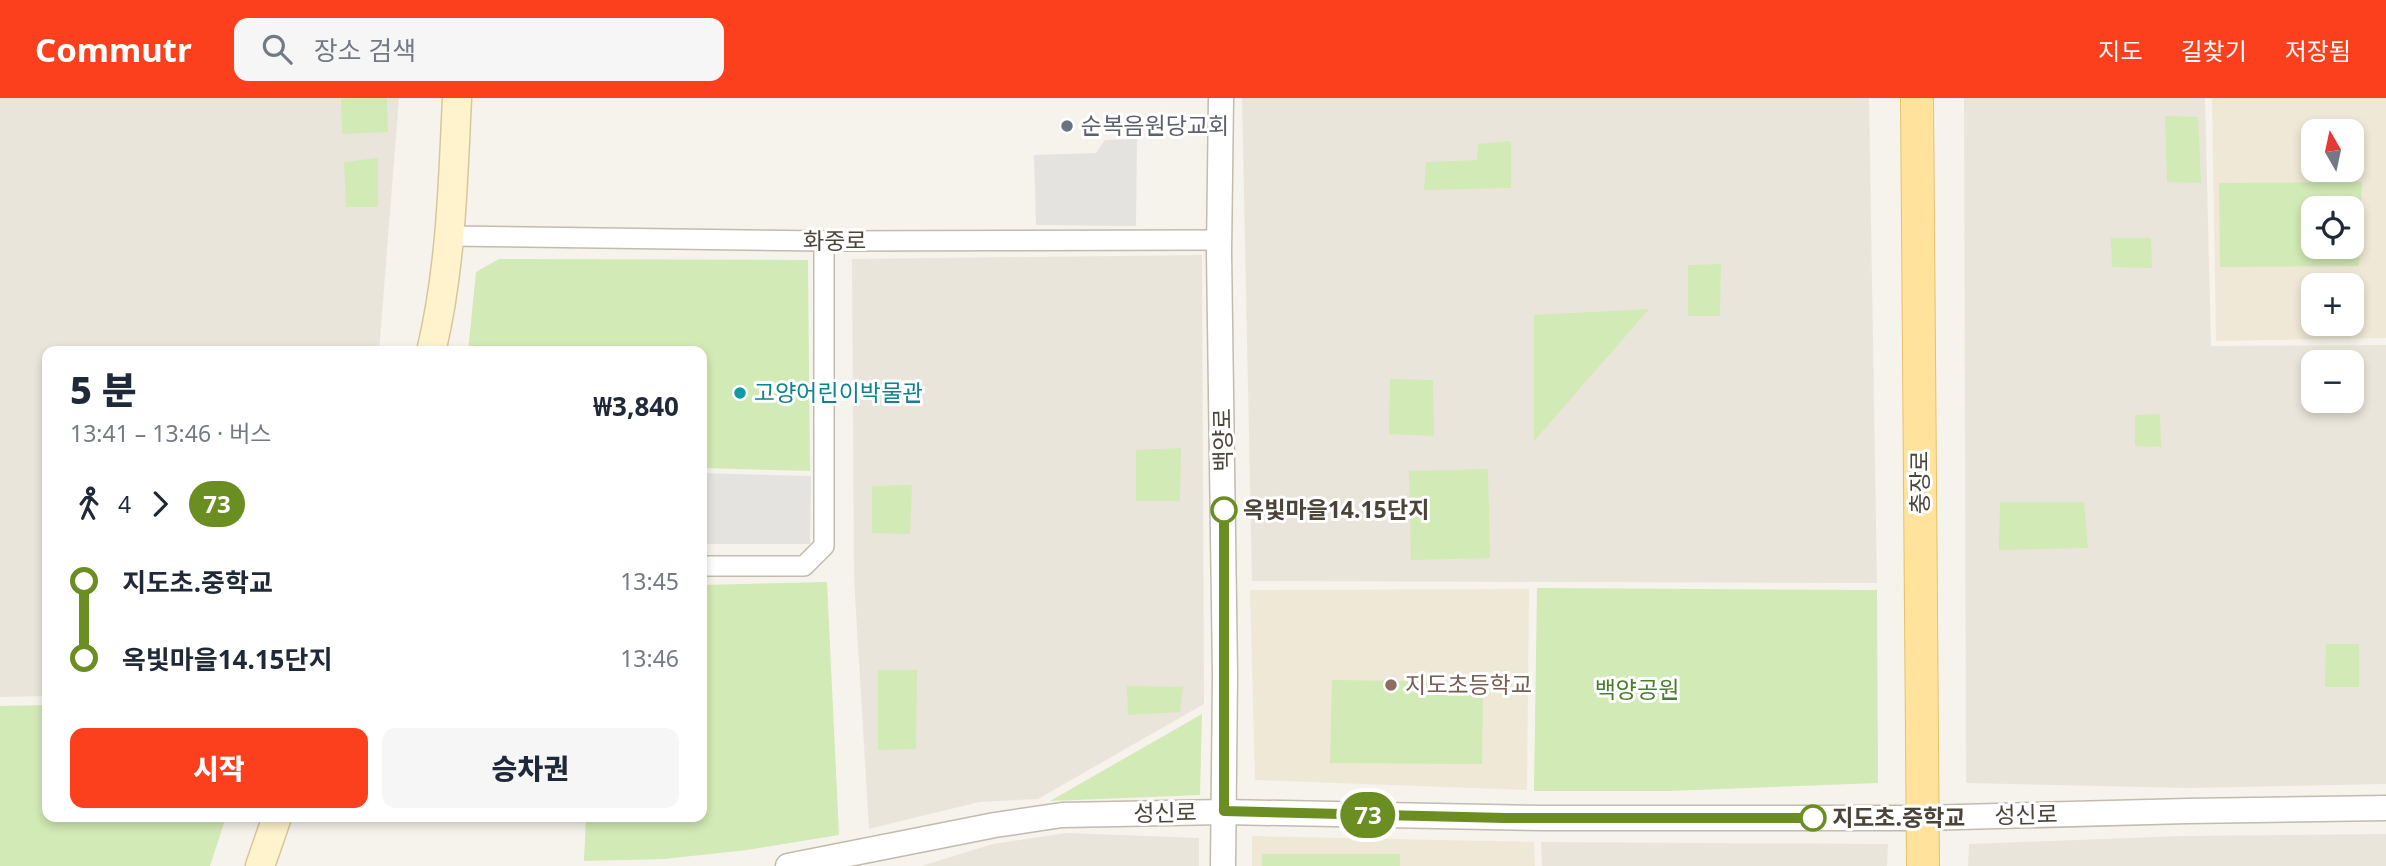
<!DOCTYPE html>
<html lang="ko">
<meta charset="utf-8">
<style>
:root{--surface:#fff;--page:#f6f6f7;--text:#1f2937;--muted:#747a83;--accent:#fc3f1d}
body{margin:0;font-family:"Noto Sans","Noto Sans KR",sans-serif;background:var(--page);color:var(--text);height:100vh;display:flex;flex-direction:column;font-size:26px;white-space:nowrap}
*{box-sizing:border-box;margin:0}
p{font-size:23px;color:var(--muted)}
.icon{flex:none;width:38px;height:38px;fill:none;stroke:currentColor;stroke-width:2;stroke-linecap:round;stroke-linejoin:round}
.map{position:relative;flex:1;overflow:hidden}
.side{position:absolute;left:42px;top:248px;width:665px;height:476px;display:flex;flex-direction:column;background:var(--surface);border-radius:14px;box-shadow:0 4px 10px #0003}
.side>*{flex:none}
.badge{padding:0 14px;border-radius:23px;font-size:24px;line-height:46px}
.needle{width:46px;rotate:351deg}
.fabs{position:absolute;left:2301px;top:21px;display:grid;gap:14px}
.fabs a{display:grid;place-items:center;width:63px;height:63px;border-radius:14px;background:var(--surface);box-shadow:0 4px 10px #0003;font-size:35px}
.map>.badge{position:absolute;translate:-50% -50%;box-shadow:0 0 0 4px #fff}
.legs{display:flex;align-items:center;gap:10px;height:77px;padding:0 28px;font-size:23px}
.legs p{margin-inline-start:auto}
.overview{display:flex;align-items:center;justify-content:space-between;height:119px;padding:0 28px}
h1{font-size:38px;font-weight:800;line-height:52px}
.cta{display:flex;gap:14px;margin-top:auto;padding:14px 28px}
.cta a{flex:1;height:80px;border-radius:14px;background:var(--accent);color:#fff;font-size:28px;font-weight:800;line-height:80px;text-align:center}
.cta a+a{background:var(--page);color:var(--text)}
ul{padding:0 28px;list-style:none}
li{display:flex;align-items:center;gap:24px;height:77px;font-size:26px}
li i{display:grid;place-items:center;width:10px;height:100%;margin:0 9px;background:currentColor}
li i::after{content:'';width:18px;height:18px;margin:-9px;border:5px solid;border-radius:50%;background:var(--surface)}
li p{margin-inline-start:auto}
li:first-child i{background:linear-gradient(#0000 50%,currentColor 0)}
li:last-child i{background:linear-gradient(currentColor 50%,#0000 0)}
header{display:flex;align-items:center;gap:42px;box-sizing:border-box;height:98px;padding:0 35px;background:var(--accent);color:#fff}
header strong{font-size:33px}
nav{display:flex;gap:38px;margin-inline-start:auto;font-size:24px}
.search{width:490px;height:63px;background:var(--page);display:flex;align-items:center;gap:18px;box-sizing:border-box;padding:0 24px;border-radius:14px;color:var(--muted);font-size:26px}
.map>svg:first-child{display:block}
</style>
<header>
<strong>Commutr</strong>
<div class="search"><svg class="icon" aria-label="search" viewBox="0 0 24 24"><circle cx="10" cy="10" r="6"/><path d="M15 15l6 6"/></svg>장소 검색</div>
<nav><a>지도</a><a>길찾기</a><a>저장됨</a></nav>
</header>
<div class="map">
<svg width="2386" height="768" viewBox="0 0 2386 768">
<rect width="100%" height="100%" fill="#f6f3ec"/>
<!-- residential -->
<g fill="#eae5da" fill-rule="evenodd">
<polygon points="0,0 399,0 379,254 47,254 47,598 0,599"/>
<polygon points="1242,0 1869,0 1877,485 1252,483"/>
<path d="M1964 0H2205L2211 248 2386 247V686L2189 690 1966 685ZM2314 264H2352V303H2314Z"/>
<polygon points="1202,157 1204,606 1038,701 979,704 869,731 854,481 852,161"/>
<polygon points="1067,735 1199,740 1199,768 921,768 993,746"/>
<polygon points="2386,736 2386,768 1968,768 1969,746 2182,738"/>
<polygon points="1541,744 1888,746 1887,768 1542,768"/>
</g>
<!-- education -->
<g fill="#efe8d6" fill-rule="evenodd">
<path d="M2212 0H2386V240L2216 243ZM2314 33H2352V72H2314ZM2314 110H2352V149H2314ZM2314 187H2352V226H2314Z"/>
<polygon points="1529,491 1527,692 1255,682 1250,492"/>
<polygon points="1252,738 1534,744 1535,768 1252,768"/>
</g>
<!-- green -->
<g fill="#d2eab5" fill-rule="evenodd">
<polygon points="341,0 387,0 388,34 342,36"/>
<polygon points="2165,18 2198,19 2201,85 2167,84"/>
<polygon points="1511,43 1511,90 1424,92 1426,64 1477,62 1478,46"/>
<polygon points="378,60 378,109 346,109 344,64"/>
<path d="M2362 84 2359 168 2220 169 2219 85ZM2314 110H2352V149H2314Z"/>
<polygon points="2111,140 2151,140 2152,170 2112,169"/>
<polygon points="499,161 808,162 810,373 702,370 702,254 468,254 476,174"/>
<polygon points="1721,166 1720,218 1688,218 1688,167"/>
<polygon points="1649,211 1534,343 1534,217"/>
<polygon points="1390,281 1433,282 1434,338 1389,336"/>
<polygon points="2160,316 2161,349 2135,348 2135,317"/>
<polygon points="1181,350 1180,403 1136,403 1136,352"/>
<polygon points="1488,371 1490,460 1411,462 1409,373"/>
<polygon points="912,387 910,436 872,435 872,388"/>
<polygon points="2000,404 2084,404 2088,450 1999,452"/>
<polygon points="827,484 839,737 747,752 664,761 584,763 586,719 702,719 702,487"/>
<polygon points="1537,490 1877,492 1878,685 1670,693 1534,693"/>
<polygon points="2326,546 2359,546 2359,589 2325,589"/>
<polygon points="878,572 917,572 916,651 878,652"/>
<polygon points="1332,582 1483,584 1482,666 1330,665"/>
<polygon points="1127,588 1183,589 1180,614 1128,617"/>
<polygon points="47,607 47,719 226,719 210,768 0,768 0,608"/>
<polygon points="1202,616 1200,697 1050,703"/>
<rect x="1262" y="756" width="138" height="12"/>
</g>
<!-- parking -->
<g fill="#e5e3e0">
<polygon points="1137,41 1136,128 1036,127 1034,57 1096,55 1105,42"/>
<polygon points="702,375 811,378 810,446 702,446"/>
</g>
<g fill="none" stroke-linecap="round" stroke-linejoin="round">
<!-- minor casing -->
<g stroke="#c2bbae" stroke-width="22">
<g id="minor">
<polyline points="450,138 824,143 1219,142"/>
<polyline points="702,468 804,468 824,448 824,143"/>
</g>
</g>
<!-- tertiary casing -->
<g stroke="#c2bbae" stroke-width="27">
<g id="tertiary">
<polyline points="1221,0 1219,154 1225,577 1223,768"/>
<polyline points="788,768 995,727 1062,717 1224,714 1542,720 1923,720 2188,713 2386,710"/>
</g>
</g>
<!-- secondary casing -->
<g stroke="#d6c79b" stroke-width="31">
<g id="secondary">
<path d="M431 254C451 171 453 85 457 0"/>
<polyline points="260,768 277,719"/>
</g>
</g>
<!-- primary casing -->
<g stroke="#e6c16a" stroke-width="34">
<polyline id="primary" points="1917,0 1923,768"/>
</g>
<!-- minor -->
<use href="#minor" stroke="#fff" stroke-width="19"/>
<!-- tertiary -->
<use href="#tertiary" stroke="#fff" stroke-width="24"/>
<!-- secondary -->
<use href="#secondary" stroke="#fff3cd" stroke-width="28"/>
<!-- primary -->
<use href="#primary" stroke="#ffe39c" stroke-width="32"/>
</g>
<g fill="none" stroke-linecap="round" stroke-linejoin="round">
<!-- line-1 casing -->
<g stroke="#fff" stroke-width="16">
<polyline id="line-1" points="1224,412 1224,713 1505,720 1813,720"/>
</g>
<!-- line-1 -->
<use href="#line-1" stroke="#6b8e23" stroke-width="10"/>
</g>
<!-- markers -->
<circle fill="#6b7280" stroke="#fff" stroke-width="2.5" cx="1067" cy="28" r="7"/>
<circle fill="#0f9aa8" stroke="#fff" stroke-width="2.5" cx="740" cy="295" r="7"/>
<g fill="#fff" stroke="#6b8e23" stroke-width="3.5">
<circle cx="1224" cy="412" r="12"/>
<circle cx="1813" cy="720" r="12"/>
</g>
<circle fill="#8d6e63" stroke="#fff" stroke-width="2.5" cx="1391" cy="587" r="7"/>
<g text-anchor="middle" stroke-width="6" stroke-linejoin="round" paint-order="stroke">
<!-- worship labels -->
<g font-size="23" fill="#5b616d" stroke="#fff" text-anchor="start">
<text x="1081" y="36">순복음원당교회</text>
</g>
<!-- street labels -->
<g font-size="23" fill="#4b4439" stroke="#fff">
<text x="835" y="151">화중로</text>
<text transform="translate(1223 342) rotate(-91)" y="8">백양로</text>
<text transform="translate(1920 384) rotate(-90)" y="8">충장로</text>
<text transform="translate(1165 715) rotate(-1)" y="8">성신로</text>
<text transform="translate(2026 717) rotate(-1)" y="8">성신로</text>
</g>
<!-- culture labels -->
<g font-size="23" fill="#0d838f" stroke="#fff" text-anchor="start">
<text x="754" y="303">고양어린이박물관</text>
</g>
<!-- stop labels -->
<g font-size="23" font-weight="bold" fill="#4b4439" stroke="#fff" text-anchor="start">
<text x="1243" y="420">옥빛마을14.15단지</text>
<text x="1832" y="728">지도초.중학교</text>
</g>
<!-- education labels -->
<g font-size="23" fill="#785e54" stroke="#fff" text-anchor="start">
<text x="1405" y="595">지도초등학교</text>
</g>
<!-- park labels -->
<g font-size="23" fill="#4a7f2a" stroke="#fff">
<text x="1637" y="600">백양공원</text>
</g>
</g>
</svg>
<div class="fabs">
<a><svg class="needle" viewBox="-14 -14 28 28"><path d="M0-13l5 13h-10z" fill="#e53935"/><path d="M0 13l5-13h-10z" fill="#747a83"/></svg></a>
<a><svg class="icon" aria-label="locate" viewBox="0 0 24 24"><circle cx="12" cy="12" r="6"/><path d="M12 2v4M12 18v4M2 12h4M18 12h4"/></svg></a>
<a>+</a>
<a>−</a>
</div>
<b class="badge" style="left:1368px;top:717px;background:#6b8e23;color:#fff">73</b>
<section class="side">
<div class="overview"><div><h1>5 분</h1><p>13:41 – 13:46 · 버스</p></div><b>₩3,840</b></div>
<div class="legs"><svg class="icon" aria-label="walk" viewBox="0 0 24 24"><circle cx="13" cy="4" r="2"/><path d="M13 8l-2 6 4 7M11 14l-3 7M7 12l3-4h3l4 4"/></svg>4<svg class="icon" aria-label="forward" viewBox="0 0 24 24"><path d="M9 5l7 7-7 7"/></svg><b class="badge" style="background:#6b8e23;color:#fff">73</b></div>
<ul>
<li><i style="color:#6b8e23"></i><b>지도초.중학교</b><p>13:45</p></li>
<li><i style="color:#6b8e23"></i><b>옥빛마을14.15단지</b><p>13:46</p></li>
</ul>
<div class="cta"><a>시작</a><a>승차권</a></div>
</section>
</div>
